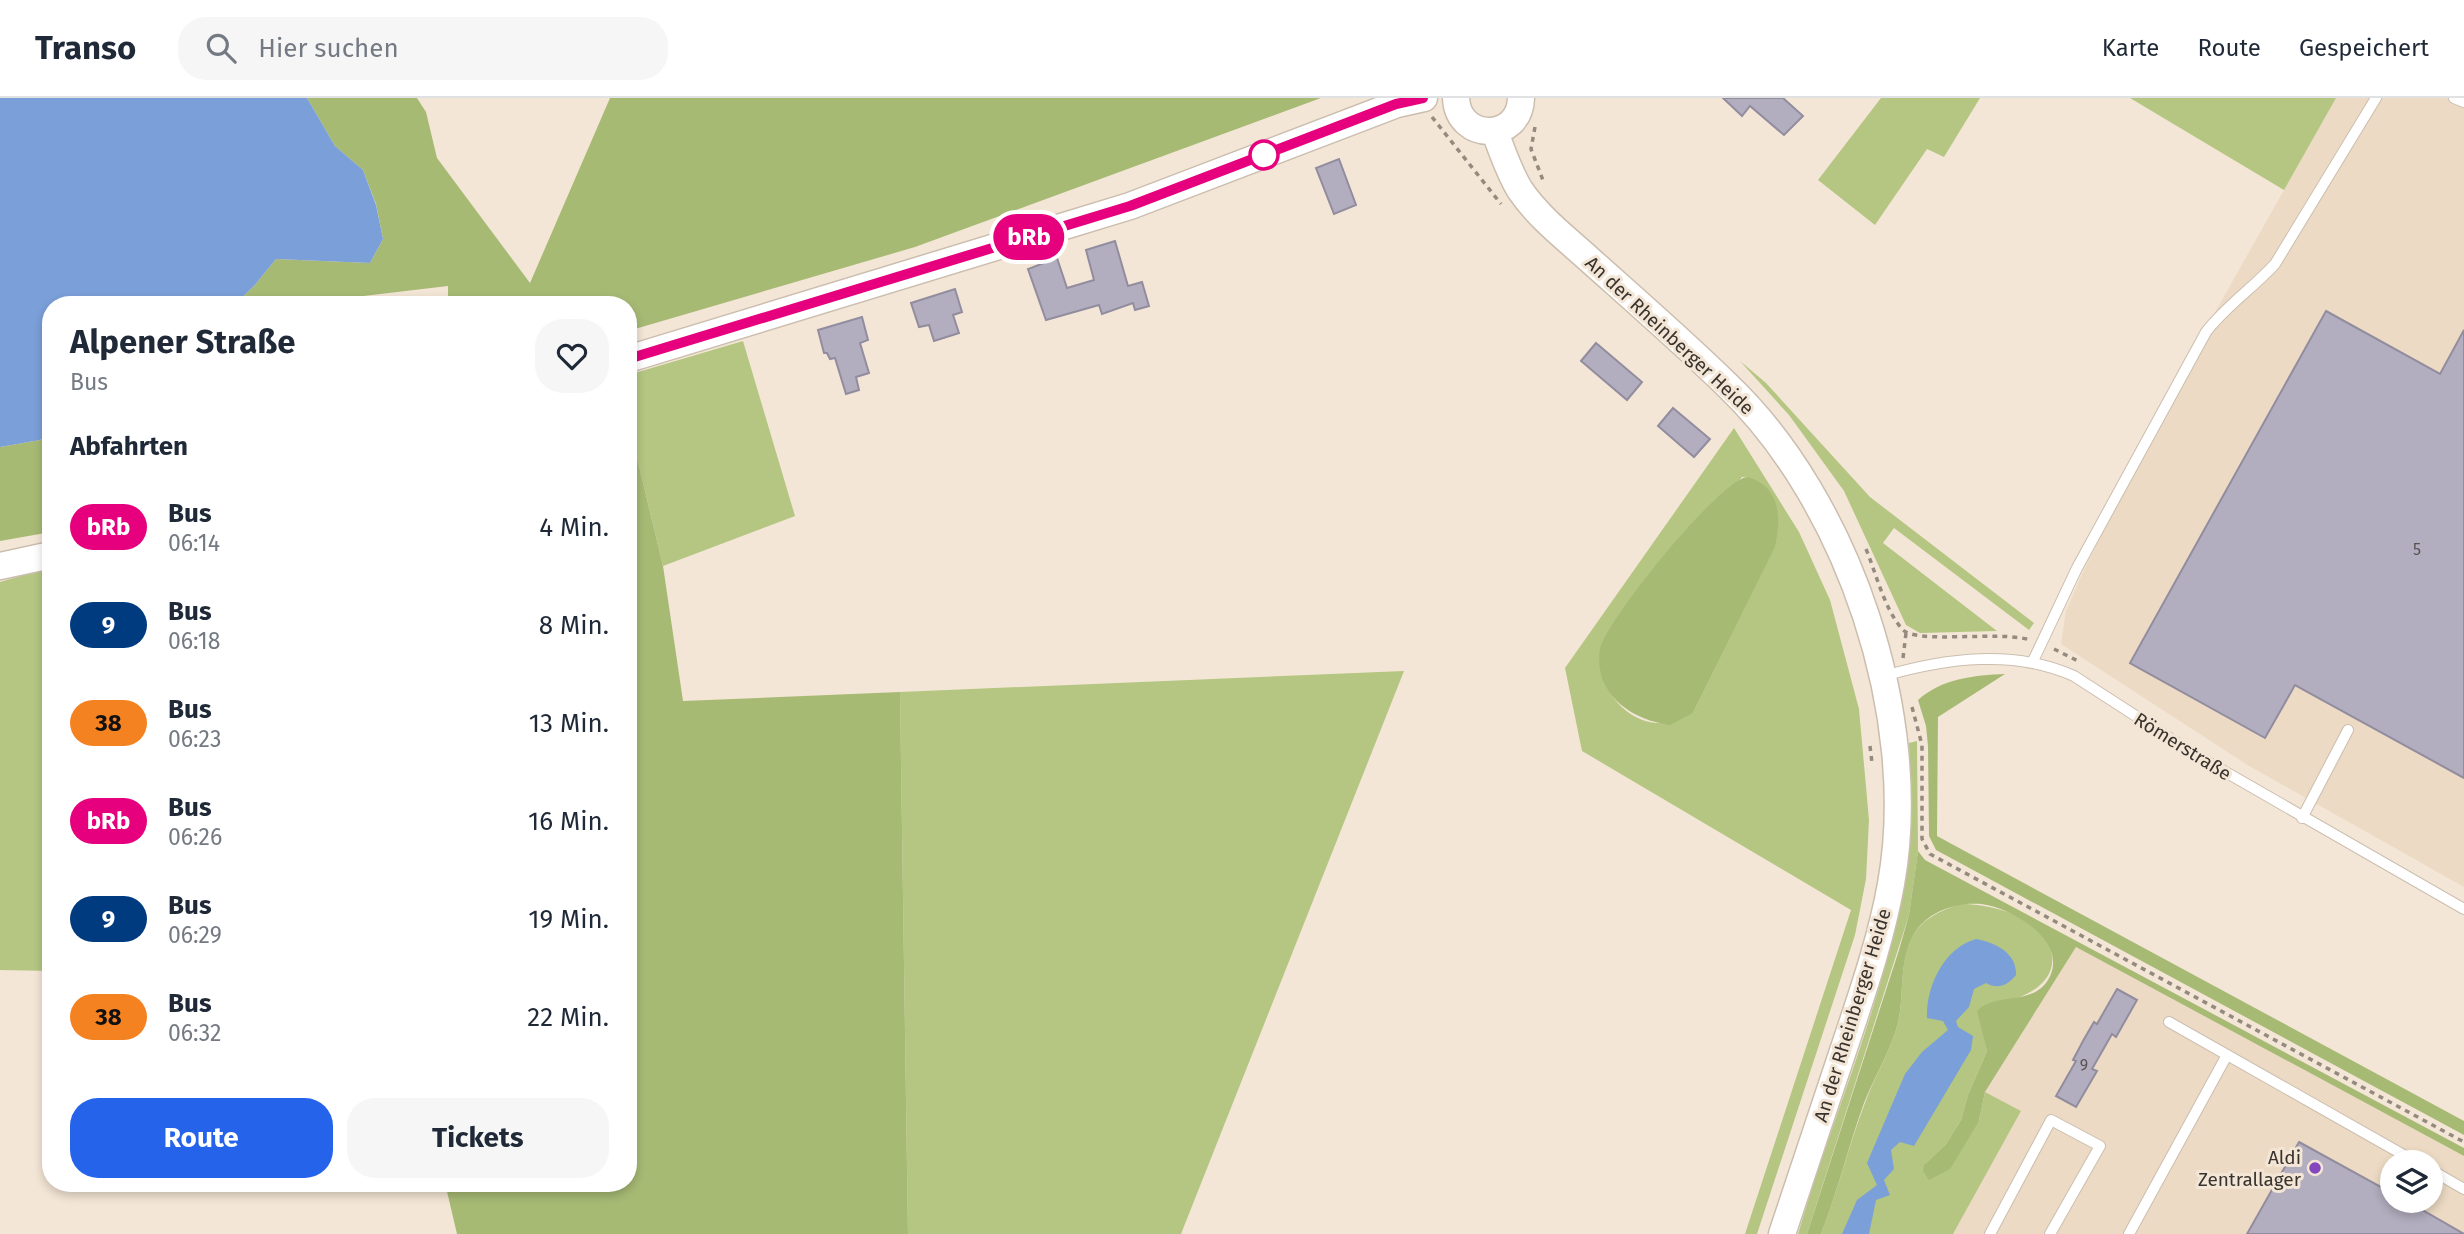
<!DOCTYPE html>
<html lang="de">
<meta charset="utf-8">
<style>
:root{--surface:#fff;--page:#f6f6f7;--text:#1f2937;--muted:#747a83;--line:#e0e1e3;--accent:#2563eb}
body{margin:0;font-family:"Fira Sans",sans-serif;background:var(--page);color:var(--text);height:100vh;display:flex;flex-direction:column;font-size:26px;white-space:nowrap}
*{box-sizing:border-box;margin:0}
p{font-size:23px;color:var(--muted)}
.icon{flex:none;width:38px;height:38px;fill:none;stroke:currentColor;stroke-width:2;stroke-linecap:round;stroke-linejoin:round}
.map{position:relative;flex:1;overflow:hidden}
.details{position:absolute;left:42px;top:198px;width:595px;height:896px;display:flex;flex-direction:column;background:var(--surface);border-radius:28px;box-shadow:0 4px 10px #0003}
.details>*{flex:none}
.badge{padding:0 14px;border-radius:23px;font-size:24px;line-height:46px}
.tools{position:absolute;left:2380px;top:1052px;display:grid;gap:14px}
.tools a{display:grid;place-items:center;width:63px;height:63px;border-radius:50%;background:var(--surface);box-shadow:0 4px 10px #0003;font-size:35px}
.map>.badge{position:absolute;translate:-50% -50%;box-shadow:0 0 0 4px #fff}
h2{padding:0 28px;font-size:26px;line-height:63px}
.round{display:grid;place-items:center;flex:none;width:74px;height:74px;border-radius:28px;background:var(--page)}
.summary{display:flex;align-items:center;justify-content:space-between;height:119px;padding:0 28px}
h1{font-size:33px;font-weight:700;line-height:52px}
.cta{display:flex;gap:14px;margin-top:auto;padding:14px 28px}
.cta a{flex:1;height:80px;border-radius:28px;background:var(--accent);color:#fff;font-size:28px;font-weight:700;line-height:80px;text-align:center}
.cta a+a{background:var(--page);color:var(--text)}
ul{padding:0;list-style:none}
li{display:flex;align-items:center;gap:21px;height:98px;padding:0 28px}
li div{flex:1}
li b{display:block;font-size:26px}
li em{font-style:normal}
li .badge{min-width:77px;font-weight:700;text-align:center}
header{display:flex;align-items:center;gap:42px;box-sizing:border-box;height:98px;padding:0 35px;background:var(--surface);border-bottom:2px solid var(--line)}
header strong{font-size:33px}
nav{display:flex;gap:38px;margin-inline-start:auto;font-size:24px}
.search{width:490px;height:63px;background:var(--page);display:flex;align-items:center;gap:18px;box-sizing:border-box;padding:0 24px;border-radius:28px;color:var(--muted);font-size:26px}
.map>svg:first-child{display:block}
</style>
<header>
<strong>Transo</strong>
<div class="search"><svg class="icon" aria-label="search" viewBox="0 0 24 24"><circle cx="10" cy="10" r="6"/><path d="M15 15l6 6"/></svg>Hier suchen</div>
<nav><a>Karte</a><a>Route</a><a>Gespeichert</a></nav>
</header>
<div class="map">
<svg width="2464" height="1136" viewBox="0 0 2464 1136">
<rect width="100%" height="100%" fill="#f4e6d6"/>
<!-- built -->
<g fill="#ecdac4" fill-rule="evenodd">
<polygon points="2336,0 2464,0 2464,789 2249,668 2061,546 2066,513 2082,476 2214,216"/>
<path d="M2076 849 2464 1058V1136H1953L2021 1013 1985 994ZM2392 1064H2431V1102H2392Z"/>
</g>
<!-- green -->
<g fill="#b4c682" fill-rule="evenodd">
<polygon points="1881,0 1980,0 1944,59 1927,51 1875,127 1818,82"/>
<polygon points="2130,0 2336,0 2284,92"/>
<polygon points="743,243 795,418 663,468 628,322 628,277"/>
<polygon points="1740,263 1766,285 1870,399 2034,525 2029,532 1894,430 1883,445 1997,533 1920,535 1906,527 1844,393 1789,317"/>
<path d="M1734 330 1799 434 1830 502 1859 611 1869 722 1866 781 1855 837 1757 1136H1745L1851 812 1582 653 1565 570ZM1742 379C1778 380 1782 422 1775 448L1693 615C1683 618 1667 626 1656 625 1627 622 1606 597 1601 571Z"/>
<polygon points="51,469 51,873 0,872 0,484"/>
<polygon points="1404,573 1181,1136 908,1136 900,594"/>
<path d="M1917 643 1918 753 1909 817 1807 1136H1798C1832 1019 1884 904 1904 783 1912 737 1911 691 1909 645Z"/>
<path d="M1960 806C1985 806 2017 813 2036 830 2072 865 2043 898 2002 903L1983 934 1987 953 1968 997 1961 1022 1946 1046 1924 1067 1979 1023 1985 994 2021 1013 1953 1136H1821C1838 1093 1848 1049 1865 1005 1874 980 1888 957 1896 932 1906 902 1897 867 1913 838 1923 820 1942 812 1960 806Z"/>
</g>
<!-- forest -->
<g fill="#a7ba74">
<polygon points="307,0 417,0 426,14 437,60 530,185 610,0 1321,0 915,149 628,233 628,206 448,206 448,188 321,203 315,206 235,206 254,188 276,161 370,165 383,141 376,106 363,72 335,48"/>
<polygon points="628,322 663,468 683,603 900,594 908,1136 457,1136 445,1085 628,1085"/>
<polygon points="51,334 51,434 0,443 0,349 40,342"/>
<path d="M1748 379C1780 387 1782 422 1775 449L1693 615 1670 627C1630 622 1593 595 1600 551 1605 523 1722 379 1748 379Z"/>
<path d="M2005 576 1938 619 1937 738 2464 1023V1037L1936 752 1929 738 1928 648 1926 628 1918 602C1941 581 1974 577 2005 576Z"/>
<path d="M1918 753 1925 762 1940 770 2464 1050V1058L2076 849 1985 994 1979 1023 1950 1071 1929 1082 1923 1073 1924 1067 1946 1046 1961 1022 1968 997 1987 953 1977 913C1995 894 2032 908 2048 882 2071 844 2011 809 1981 806 1955 804 1926 814 1913 838 1897 868 1906 902 1896 932 1888 957 1874 980 1864 1005 1848 1049 1838 1093 1821 1136H1807L1899 852 1909 817Z"/>
</g>
<!-- water -->
<g fill="#7b9fd9">
<polygon points="0,0 307,0 335,48 363,72 376,107 383,141 370,165 276,161 254,188 235,206 51,206 51,334 40,342 0,349"/>
<path d="M1976 841C1996 845 2017 855 2016 877 2008 887 1998 892 1986 885L1974 891 1969 909 1956 923 1958 929 1973 938 1971 952 1914 1048 1900 1044 1891 1052 1894 1071 1884 1082 1890 1097 1876 1102 1869 1136H1842L1857 1102 1877 1087 1867 1065 1905 976 1922 954 1948 932 1943 923 1927 920C1926 888 1944 850 1976 841Z"/>
</g>
<!-- building -->
<g fill="#b3aebf" stroke="#928d9e" stroke-width="2">
<polygon points="1723,0 1783,0 1803,18 1784,37 1750,8 1742,18"/>
<polygon points="1339,61 1356,107 1334,116 1316,70"/>
<polygon points="1115,143 1128,188 1142,184 1149,208 1135,212 1133,205 1102,216 1099,207 1046,222 1028,171 1057,160 1067,190 1094,182 1086,152"/>
<polygon points="955,191 962,214 953,217 959,235 934,243 929,227 919,229 911,205"/>
<polygon points="2326,213 2440,276 2464,232 2464,680 2295,587 2265,640 2130,565"/>
<polygon points="862,219 868,242 860,245 869,275 856,279 859,292 846,296 835,260 830,261 827,255 824,255 818,232"/>
<polygon points="1596,245 1642,284 1627,302 1581,263"/>
<polygon points="1673,310 1710,341 1694,359 1658,328"/>
<polygon points="2117,891 2137,902 2116,939 2112,936 2092,971 2097,973 2076,1009 2056,998 2076,963 2073,962 2083,943 2094,924 2097,926"/>
<polygon points="2299,1044 2392,1095 2392,1102 2405,1102 2464,1136 2247,1136"/>
</g>
<g fill="none" stroke-linecap="round" stroke-linejoin="round">
<!-- lane casing -->
<g stroke="#cbbeaf" stroke-width="12">
<g id="lane">
<polyline points="2454,0 2464,4"/>
<path d="M2033 563 2077 470 2206 234C2226 208 2253 190 2275 166L2376 0"/>
<path d="M1884 578C1946 560 2014 551 2074 578L2196 657 2464 811"/>
<polyline points="2302,720 2348,632"/>
<polyline points="2169,924 2416,1064"/>
<polyline points="2431,1072 2464,1091"/>
<polyline points="1990,1136 2051,1022 2100,1048 2050,1136"/>
<polyline points="2129,1136 2227,957"/>
</g>
</g>
<!-- secondary casing -->
<g stroke="#cbbeaf" stroke-width="29">
<g id="secondary">
<path d="M1456 0C1458 44 1520 44 1521 0"/>
<path d="M1495 34C1502 53 1509 74 1520 92 1539 120 1567 141 1591 163 1637 204 1683 244 1727 287 1849 403 1921 620 1891 786 1881 842 1862 896 1844 950 1823 1012 1803 1074 1782 1136"/>
<polyline points="628,261 1130,108 1397,6 1424,0"/>
<polyline points="0,468 51,457"/>
</g>
</g>
<!-- path -->
<g stroke="#948a7f" stroke-width="3.5" stroke-dasharray="5 5" stroke-linecap="butt">
<polyline points="1432,19 1501,106"/>
<polyline points="1535,29 1531,51 1544,85"/>
<path d="M1866 451C1876 475 1884 510 1902 531 1915 547 2000 532 2030 542"/>
<polyline points="2054,551 2078,563"/>
<polyline points="1903,560 1906,535"/>
<polyline points="1912,609 1922,647 1922,741 1930,756 2464,1044"/>
<polyline points="1870,648 1872,665"/>
</g>
<!-- lane -->
<use href="#lane" stroke="#fff" stroke-width="10"/>
<!-- secondary -->
<use href="#secondary" stroke="#fff" stroke-width="26"/>
</g>
<g fill="none" stroke-linecap="round" stroke-linejoin="round">
<!-- line casing -->
<g stroke="#fff" stroke-width="16">
<polyline id="line" points="628,261 1130,108 1396,6 1423,0"/>
</g>
<!-- line -->
<use href="#line" stroke="#e6007e" stroke-width="10"/>
</g>
<!-- markers -->
<circle fill="#fff" stroke="#e6007e" stroke-width="3.5" cx="1264" cy="57" r="14"/>
<circle fill="#8547bc" stroke="#f4e6d6" stroke-width="2.5" cx="2315" cy="1070" r="7"/>
<g text-anchor="middle" stroke-width="6" stroke-linejoin="round" paint-order="stroke">
<!-- number labels -->
<g font-size="16" fill="#585252">
<text x="2417" y="457">5</text>
<text x="2084" y="973">9</text>
</g>
<!-- street labels -->
<g font-size="19" fill="#39332d" stroke="#f4e6d6">
<text transform="translate(1670 237) rotate(43)" y="7">An der Rheinberger Heide</text>
<text transform="translate(2183 648) rotate(32)" y="7">Römerstraße</text>
<text transform="translate(1852 917) rotate(-73)" y="7">An der Rheinberger Heide</text>
</g>
<!-- poi labels -->
<g font-size="19" fill="#39332d" stroke="#f4e6d6" text-anchor="end">
<text x="2301" y="1066">Aldi<tspan x="2301" dy="22">Zentrallager</tspan></text>
</g>
</g>
</svg>
<div class="tools">
<a><svg class="icon" aria-label="layers" viewBox="0 0 24 24"><path d="M12 4l9 5-9 5-9-5zM3 14l9 5 9-5"/></svg></a>
</div>
<b class="badge" style="left:1029px;top:139px;background:#e6007e;color:#fff">bRb</b>
<section class="details">
<div class="summary"><div><h1>Alpener Straße</h1><p>Bus</p></div><a class="round"><svg class="icon" aria-label="heart" viewBox="0 0 24 24"><path d="M12 20l-8-8c-3-5 5-10 8-4 3-6 11-1 8 4z"/></svg></a></div>
<h2>Abfahrten</h2>
<ul>
<li><span class="badge" style="background:#e6007e;color:#fff">bRb</span><div><b>Bus</b><p>06:14</p></div><em>4 Min.</em></li>
<li><span class="badge" style="background:#003b80;color:#fff">9</span><div><b>Bus</b><p>06:18</p></div><em>8 Min.</em></li>
<li><span class="badge" style="background:#f58220;color:#111">38</span><div><b>Bus</b><p>06:23</p></div><em>13 Min.</em></li>
<li><span class="badge" style="background:#e6007e;color:#fff">bRb</span><div><b>Bus</b><p>06:26</p></div><em>16 Min.</em></li>
<li><span class="badge" style="background:#003b80;color:#fff">9</span><div><b>Bus</b><p>06:29</p></div><em>19 Min.</em></li>
<li><span class="badge" style="background:#f58220;color:#111">38</span><div><b>Bus</b><p>06:32</p></div><em>22 Min.</em></li>
</ul>
<div class="cta"><a>Route</a><a>Tickets</a></div>
</section>
</div>
